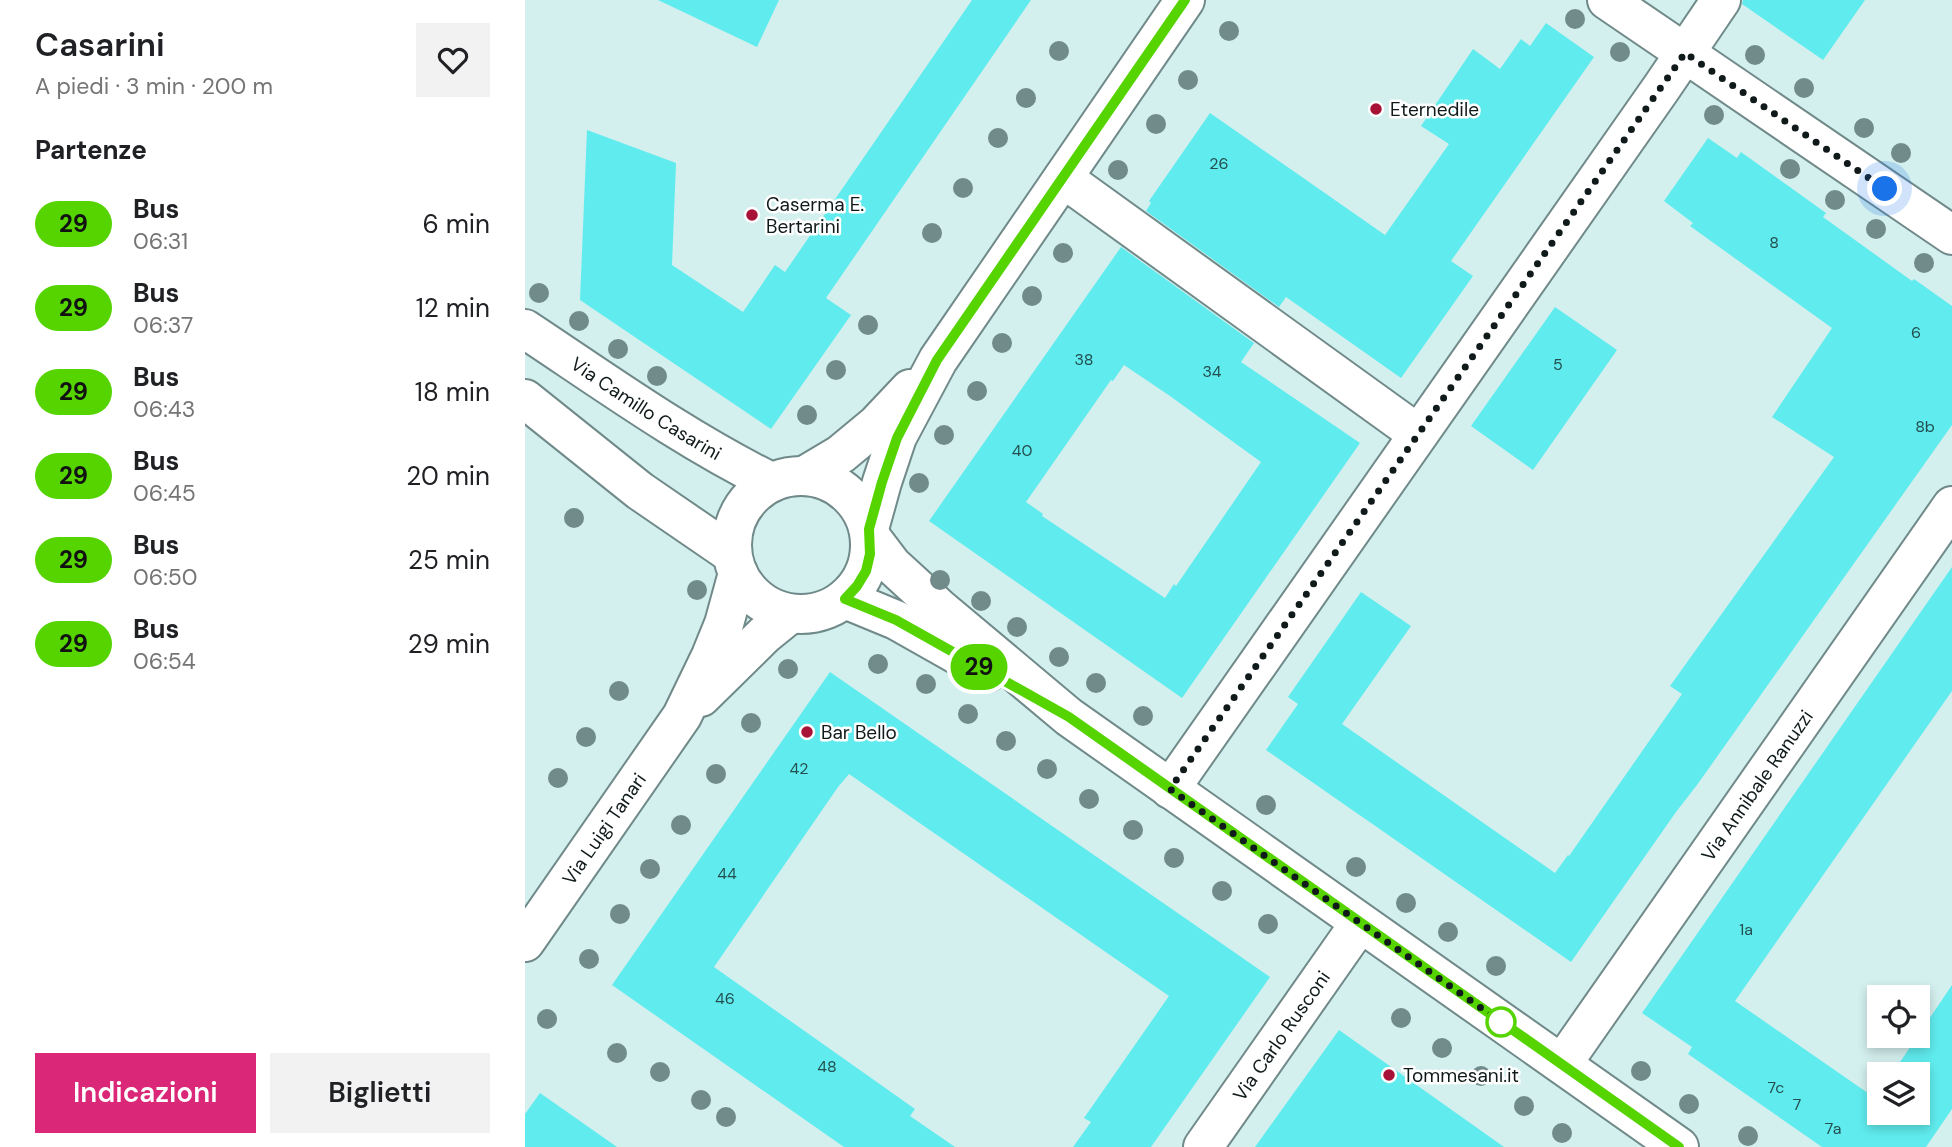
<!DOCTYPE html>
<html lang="it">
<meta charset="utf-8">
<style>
:root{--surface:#fff;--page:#f2f2f2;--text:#202124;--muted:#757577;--accent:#db2777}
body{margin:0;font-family:"DM Sans",sans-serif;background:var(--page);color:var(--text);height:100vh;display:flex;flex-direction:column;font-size:26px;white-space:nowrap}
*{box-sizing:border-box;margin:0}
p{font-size:23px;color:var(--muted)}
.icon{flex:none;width:38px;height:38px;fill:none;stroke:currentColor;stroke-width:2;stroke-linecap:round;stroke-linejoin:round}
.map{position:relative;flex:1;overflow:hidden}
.side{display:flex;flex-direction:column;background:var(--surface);width:525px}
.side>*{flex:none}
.badge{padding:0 14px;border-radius:23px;font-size:24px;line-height:46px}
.tools{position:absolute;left:1342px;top:985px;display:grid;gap:14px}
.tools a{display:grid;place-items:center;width:63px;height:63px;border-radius:0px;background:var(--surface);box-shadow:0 4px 10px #0003;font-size:35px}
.you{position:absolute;width:35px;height:35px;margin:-18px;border:5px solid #fff;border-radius:50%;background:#1a73e8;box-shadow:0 0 0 10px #1a73e833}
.map>.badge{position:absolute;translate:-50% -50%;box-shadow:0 0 0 4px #fff}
h2{padding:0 35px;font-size:26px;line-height:63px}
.round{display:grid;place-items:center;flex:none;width:74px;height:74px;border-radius:0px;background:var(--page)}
.overview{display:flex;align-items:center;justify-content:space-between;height:119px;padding:0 35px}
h1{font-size:33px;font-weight:600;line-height:52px}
.action{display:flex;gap:14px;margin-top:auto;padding:14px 35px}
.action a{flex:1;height:80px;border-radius:0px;background:var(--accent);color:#fff;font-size:28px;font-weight:600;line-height:80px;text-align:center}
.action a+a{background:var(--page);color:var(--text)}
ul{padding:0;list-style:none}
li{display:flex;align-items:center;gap:21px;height:84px;padding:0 35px}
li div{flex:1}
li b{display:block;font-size:26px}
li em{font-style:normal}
li .badge{min-width:77px;font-weight:700;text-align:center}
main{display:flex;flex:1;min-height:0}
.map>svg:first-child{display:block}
</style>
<main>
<section class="side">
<div class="overview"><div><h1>Casarini</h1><p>A piedi · 3 min · 200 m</p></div><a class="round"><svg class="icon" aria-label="heart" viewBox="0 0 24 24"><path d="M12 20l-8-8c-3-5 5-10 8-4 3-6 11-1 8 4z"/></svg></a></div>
<h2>Partenze</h2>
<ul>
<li><span class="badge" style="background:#55d400;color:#111">29</span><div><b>Bus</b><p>06:31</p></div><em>6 min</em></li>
<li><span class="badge" style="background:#55d400;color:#111">29</span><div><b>Bus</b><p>06:37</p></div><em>12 min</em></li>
<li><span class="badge" style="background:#55d400;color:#111">29</span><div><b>Bus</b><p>06:43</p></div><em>18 min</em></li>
<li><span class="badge" style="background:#55d400;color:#111">29</span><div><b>Bus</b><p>06:45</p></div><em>20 min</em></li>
<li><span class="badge" style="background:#55d400;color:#111">29</span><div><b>Bus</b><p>06:50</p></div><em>25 min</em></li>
<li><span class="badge" style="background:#55d400;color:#111">29</span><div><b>Bus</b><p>06:54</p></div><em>29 min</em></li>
</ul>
<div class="action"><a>Indicazioni</a><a>Biglietti</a></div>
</section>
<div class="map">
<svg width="1427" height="1147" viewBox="0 0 1427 1147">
<rect width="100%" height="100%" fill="#d3efee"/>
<!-- building -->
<g fill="#60ecee" fill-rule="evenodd">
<polygon points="133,0 254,0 232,47"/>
<polygon points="447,0 506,0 301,298 326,315 246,429 55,300 62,130 151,163 147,265 218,312 250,265 260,272"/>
<polygon points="1218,0 1340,0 1298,60 1217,4"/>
<polygon points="1021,23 1069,57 926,261 948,276 876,378 761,297 754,307 621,211 626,203 624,201 685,113 860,235 924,144 896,126 948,49 975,69 996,39 1005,46"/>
<polygon points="1183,138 1212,158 1216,152 1301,213 1298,217 1387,281 1389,279 1427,306 1427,425 1172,785 1151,812 1046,962 741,750 773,704 763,697 836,592 886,626 817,724 1030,873 1043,855 1044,856 1157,694 1145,686 1309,457 1247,417 1307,328 1165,226 1168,223 1139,201"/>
<path d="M596 247 729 343 716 362 835 443 657 698 404 521ZM599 365 645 396 736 462 651 586 649 584 640 598 517 516 518 514 501 502 586 380 588 381Z"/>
<polygon points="1030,307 1092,350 1008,470 946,426"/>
<polygon points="1427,567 1427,691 1210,1001 1350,1098 1354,1092 1354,1113 1393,1113 1393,1074 1367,1074 1427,985 1427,1109 1401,1147 1297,1147 1163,1054 1167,1047 1117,1013"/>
<polygon points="305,672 745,977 626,1147 548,1147 566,1122 559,1118 644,996 324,774 313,787 189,967 390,1109 385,1116 430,1147 319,1147 87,985"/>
<polygon points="814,1030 979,1147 730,1147"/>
<polygon points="15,1093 92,1147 0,1147 0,1114"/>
</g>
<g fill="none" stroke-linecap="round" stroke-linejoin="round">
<!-- minor casing -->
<g stroke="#708989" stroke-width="42">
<g id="minor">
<polyline points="1082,0 1427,235"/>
<polyline points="538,178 893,434"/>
<path id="s1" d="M0 329C80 382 159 439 246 482"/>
<polyline points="0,399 115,491 207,554"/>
<circle cx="276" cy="545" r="69"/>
<polyline points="279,476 316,454 351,425 385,389"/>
<polyline points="344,529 357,482 372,437 413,360 660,0"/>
<polyline points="345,536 367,565 414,608 544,717 1154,1147"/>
<polyline points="320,599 371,620 463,672"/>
<polyline points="176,697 239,635 265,614"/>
<polyline points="645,789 1137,87 1196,0"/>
<path id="s2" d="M0 942 157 716 186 656 199 624 213 573"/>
<path id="s3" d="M1037 1064 1427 506"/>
<path id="s4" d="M678 1147 835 923"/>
</g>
</g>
<!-- minor -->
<use href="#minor" stroke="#fff" stroke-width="38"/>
</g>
<!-- trees -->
<g fill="#718a8a">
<circle cx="1050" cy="19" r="10"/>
<circle cx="704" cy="31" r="10"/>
<circle cx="534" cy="51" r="10"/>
<circle cx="1095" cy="52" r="10"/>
<circle cx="1230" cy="55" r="10"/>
<circle cx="663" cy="80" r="10"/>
<circle cx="1279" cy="88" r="10"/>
<circle cx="501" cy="98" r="10"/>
<circle cx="1189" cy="115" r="10"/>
<circle cx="631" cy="124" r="10"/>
<circle cx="1339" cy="128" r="10"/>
<circle cx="473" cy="138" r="10"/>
<circle cx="1376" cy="153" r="10"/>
<circle cx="1265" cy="169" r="10"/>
<circle cx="593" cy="170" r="10"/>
<circle cx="438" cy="188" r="10"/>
<circle cx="1310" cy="200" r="10"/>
<circle cx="1351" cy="229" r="10"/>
<circle cx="407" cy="233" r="10"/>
<circle cx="538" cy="253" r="10"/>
<circle cx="1399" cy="263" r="10"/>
<circle cx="14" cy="293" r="10"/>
<circle cx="507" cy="296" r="10"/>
<circle cx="54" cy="321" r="10"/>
<circle cx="343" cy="325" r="10"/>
<circle cx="477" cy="343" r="10"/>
<circle cx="93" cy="349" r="10"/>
<circle cx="311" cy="370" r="10"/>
<circle cx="132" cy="376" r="10"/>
<circle cx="452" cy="391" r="10"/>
<circle cx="282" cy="415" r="10"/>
<circle cx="419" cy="435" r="10"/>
<circle cx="394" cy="483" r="10"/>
<circle cx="49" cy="518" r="10"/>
<circle cx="415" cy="580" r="10"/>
<circle cx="172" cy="590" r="10"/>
<circle cx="456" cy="601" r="10"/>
<circle cx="492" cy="627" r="10"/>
<circle cx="534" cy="657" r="10"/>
<circle cx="353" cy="664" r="10"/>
<circle cx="263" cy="669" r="10"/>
<circle cx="571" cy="683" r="10"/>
<circle cx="401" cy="684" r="10"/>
<circle cx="94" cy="691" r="10"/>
<circle cx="443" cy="714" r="10"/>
<circle cx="618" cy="716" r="10"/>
<circle cx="226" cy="723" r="10"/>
<circle cx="61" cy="737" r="10"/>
<circle cx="481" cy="741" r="10"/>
<circle cx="522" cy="769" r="10"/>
<circle cx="191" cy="774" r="10"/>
<circle cx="33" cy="778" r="10"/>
<circle cx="564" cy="799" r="10"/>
<circle cx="741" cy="805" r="10"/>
<circle cx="156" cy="825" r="10"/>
<circle cx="608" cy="830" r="10"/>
<circle cx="649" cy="858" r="10"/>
<circle cx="831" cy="867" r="10"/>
<circle cx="125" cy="869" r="10"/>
<circle cx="697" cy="891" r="10"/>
<circle cx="881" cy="903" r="10"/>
<circle cx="95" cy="914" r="10"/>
<circle cx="743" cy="924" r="10"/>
<circle cx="923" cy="932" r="10"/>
<circle cx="64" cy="959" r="10"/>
<circle cx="971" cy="966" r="10"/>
<circle cx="876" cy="1018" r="10"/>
<circle cx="22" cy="1019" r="10"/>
<circle cx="917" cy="1048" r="10"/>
<circle cx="92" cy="1053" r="10"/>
<circle cx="1116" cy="1071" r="10"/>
<circle cx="135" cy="1072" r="10"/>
<circle cx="956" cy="1076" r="10"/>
<circle cx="176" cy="1100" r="10"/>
<circle cx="1164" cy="1104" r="10"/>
<circle cx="999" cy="1106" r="10"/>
<circle cx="201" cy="1117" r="10"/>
<circle cx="1037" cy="1133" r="10"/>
<circle cx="1223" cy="1136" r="10"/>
</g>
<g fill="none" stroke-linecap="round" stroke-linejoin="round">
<!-- line casing -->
<g stroke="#fff" stroke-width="16">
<polyline id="line" points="660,0 412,360 372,438 357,482 344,529 345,554 341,571 332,586 320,599 371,620 544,717 1154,1147"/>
</g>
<!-- line -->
<use href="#line" stroke="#55d400" stroke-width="10"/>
<!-- walk -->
<polyline stroke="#101a1a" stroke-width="7" stroke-dasharray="0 12.6" points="976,1022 645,789 1160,53 1360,189"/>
</g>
<!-- markers -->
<g fill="#a91237" stroke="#fff" stroke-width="2.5">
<circle cx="851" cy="109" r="7"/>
<circle cx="227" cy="215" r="7"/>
<circle cx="282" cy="732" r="7"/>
<circle cx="864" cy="1075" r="7"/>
</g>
<circle fill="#fff" stroke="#55d400" stroke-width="3.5" cx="976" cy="1022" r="14"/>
<g text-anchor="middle" stroke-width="5" stroke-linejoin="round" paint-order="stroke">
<!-- number labels -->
<g font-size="16" fill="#244e4f">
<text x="694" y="169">26</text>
<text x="1249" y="248">8</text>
<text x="1391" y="338">6</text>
<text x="559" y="365">38</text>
<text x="1033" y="370">5</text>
<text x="687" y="377">34</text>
<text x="1400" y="432">8b</text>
<text x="497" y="456">40</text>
<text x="274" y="774">42</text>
<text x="202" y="879">44</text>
<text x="1221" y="935">1a</text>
<text x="200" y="1004">46</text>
<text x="302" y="1072">48</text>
<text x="1251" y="1093">7c</text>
<text x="1272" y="1110">7</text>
<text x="1308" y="1134">7a</text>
</g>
<!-- poi labels -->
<g font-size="19" fill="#101a1a" stroke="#fff" text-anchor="start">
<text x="865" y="116">Eternedile</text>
<text x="241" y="211">Caserma E.<tspan x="241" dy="22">Bertarini</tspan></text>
<text x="296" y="739">Bar Bello</text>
<text x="878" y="1082">Tommesani.it</text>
</g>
<!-- street labels -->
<g font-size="19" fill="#101a1a" stroke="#fff">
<text dy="7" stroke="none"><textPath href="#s1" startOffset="145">Via Camillo Casarini</textPath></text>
<text dy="7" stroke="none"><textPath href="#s3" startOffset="340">Via Annibale Ranuzzi</textPath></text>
<text dy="7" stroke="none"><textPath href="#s2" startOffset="138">Via Luigi Tanari</textPath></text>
<text dy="7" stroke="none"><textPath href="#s4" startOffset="136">Via Carlo Rusconi</textPath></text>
</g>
</g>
</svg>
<div class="tools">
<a><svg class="icon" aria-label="locate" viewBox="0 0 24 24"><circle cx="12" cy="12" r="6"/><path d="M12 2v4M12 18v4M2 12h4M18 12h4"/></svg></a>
<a><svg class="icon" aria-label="layers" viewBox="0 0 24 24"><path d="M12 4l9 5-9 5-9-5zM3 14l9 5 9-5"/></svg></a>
</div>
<div class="you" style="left:1360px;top:189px"></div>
<b class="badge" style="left:454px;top:667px;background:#55d400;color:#111">29</b>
</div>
</main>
